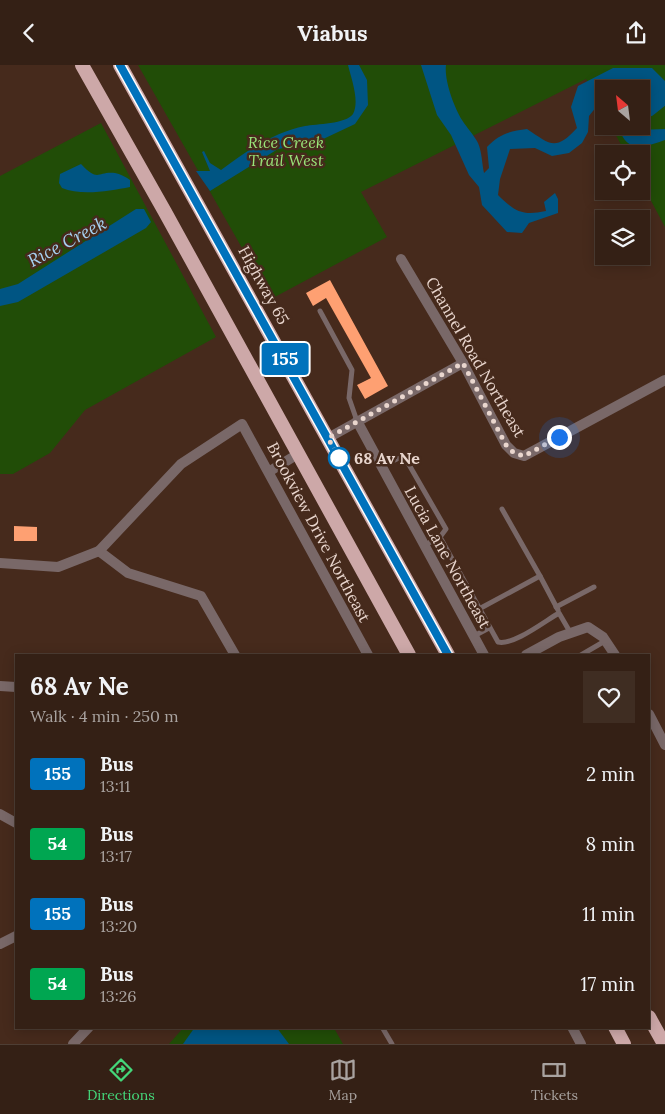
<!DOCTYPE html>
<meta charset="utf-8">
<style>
:root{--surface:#342015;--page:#3f2d22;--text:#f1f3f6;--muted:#a9a3a0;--line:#4e3e34;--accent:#44d77a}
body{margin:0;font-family:Lora,serif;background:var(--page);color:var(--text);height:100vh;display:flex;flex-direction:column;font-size:19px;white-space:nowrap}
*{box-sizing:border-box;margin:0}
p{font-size:16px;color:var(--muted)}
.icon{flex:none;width:28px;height:28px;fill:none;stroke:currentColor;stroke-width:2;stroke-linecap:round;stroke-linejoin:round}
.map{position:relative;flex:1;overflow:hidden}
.sheet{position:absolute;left:15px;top:589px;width:635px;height:375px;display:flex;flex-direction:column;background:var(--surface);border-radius:0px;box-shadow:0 2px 12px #0003,0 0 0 1px var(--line)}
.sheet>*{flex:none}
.badge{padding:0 10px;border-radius:4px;font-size:18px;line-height:32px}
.needle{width:32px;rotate:332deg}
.buttons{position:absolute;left:595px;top:15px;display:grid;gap:10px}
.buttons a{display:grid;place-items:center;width:55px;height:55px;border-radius:0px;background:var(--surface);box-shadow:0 2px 12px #0003,0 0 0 1px var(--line);font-size:25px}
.you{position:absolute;width:25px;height:25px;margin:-12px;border:4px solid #fff;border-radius:50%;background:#1a73e8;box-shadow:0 0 0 8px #1a73e833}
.map>.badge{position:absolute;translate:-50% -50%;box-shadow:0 0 0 2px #fff}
.round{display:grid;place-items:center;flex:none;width:52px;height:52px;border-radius:0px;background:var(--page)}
.headline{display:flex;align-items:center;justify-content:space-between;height:85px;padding:0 15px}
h1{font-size:24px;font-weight:700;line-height:38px}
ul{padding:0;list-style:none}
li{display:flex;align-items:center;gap:15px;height:70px;padding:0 15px}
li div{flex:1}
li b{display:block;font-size:19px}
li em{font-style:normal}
li .badge{min-width:55px;font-weight:700;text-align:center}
header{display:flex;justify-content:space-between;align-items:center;height:65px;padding:0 15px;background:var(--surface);font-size:22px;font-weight:700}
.dock{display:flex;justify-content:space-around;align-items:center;height:70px;border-top:1px solid var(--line);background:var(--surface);font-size:14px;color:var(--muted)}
.dock a{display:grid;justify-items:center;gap:2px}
.dock .on{color:var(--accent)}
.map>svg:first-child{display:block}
</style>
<header><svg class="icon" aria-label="back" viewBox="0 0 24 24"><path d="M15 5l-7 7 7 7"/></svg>Viabus<svg class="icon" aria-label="share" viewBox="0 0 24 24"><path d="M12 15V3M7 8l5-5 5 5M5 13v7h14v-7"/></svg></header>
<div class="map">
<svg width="665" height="979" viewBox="0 0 665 979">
<rect width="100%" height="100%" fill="#462a1c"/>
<!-- green -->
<g fill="#214d07">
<polygon points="138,0 665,0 665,162 641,117 641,89 626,89 611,61 641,61 641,24 604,24 604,47 586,14 361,127 387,172 271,234"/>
<polygon points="101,58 216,272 85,345 50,388 13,409 0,409 0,111"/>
<polygon points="184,962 334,963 343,979 169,979"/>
</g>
<!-- water -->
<g fill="#005583">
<path d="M348 0H359L367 15 368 40 355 59 319 76 278 84 210 126 196 106H210L202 87 204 86 210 98 221 105C247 86 274 67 305 61 316 59 346 59 353 49 360 36 351 13 348 0Z"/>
<path d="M421 0H446C444 15 454 42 462 55 467 63 474 70 478 78 482 87 482 99 484 108L489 103 487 82C499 69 510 66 527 64 550 79 555 87 577 63L571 42 578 21 613 3H652L665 16V36C656 43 649 41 641 50V32L649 23C639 12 620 14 611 24H604V32L589 51 588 67 582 78 569 88 552 91 535 83 510 84 500 114 498 130C515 147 523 151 546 146L544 137 555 128 558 134V148L529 158 522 168 507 167 482 140 479 122 469 110 451 70 437 50Z"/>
<path d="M618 61H637V65L665 64V75C644 82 627 90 618 61Z"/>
<path d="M81 99C99 118 97 106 115 108 120 109 126 112 130 115V122C110 126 81 131 62 123L59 118 60 109Z"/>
<polygon points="136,144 144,144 151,157 146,163 18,237 0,241 0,224 18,219"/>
<polygon points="195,962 277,963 289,979 183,979"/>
</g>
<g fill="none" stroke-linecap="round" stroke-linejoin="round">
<!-- river -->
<polyline stroke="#005583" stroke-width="15" points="641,46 649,44 665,31"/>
</g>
<!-- building -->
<g fill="#fea072">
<polygon points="330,215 388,321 365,334 357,320 371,313 326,233 313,241 306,228"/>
<polygon points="14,461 37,462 37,476 14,476"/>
</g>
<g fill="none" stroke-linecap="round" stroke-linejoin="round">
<!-- service -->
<g stroke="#796868" stroke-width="5">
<polyline points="320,246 352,305 349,333 357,356"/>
<polyline points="381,401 404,391 446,464 440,472 425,480"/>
<path d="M440 472 498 577C513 581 545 556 559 548L570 567"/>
<polyline points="540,511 558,545"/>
<polyline points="556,542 594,522"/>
<polyline points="479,544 540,511 502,444"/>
<polyline points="474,571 489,563"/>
<polyline points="581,590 605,576"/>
<polyline points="382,962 392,979"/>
</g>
<!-- minor -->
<g stroke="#796868" stroke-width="10">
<polyline points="401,194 463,298 506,380 514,388 524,391 665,315"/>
<polyline points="357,356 484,590"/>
<polyline points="328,373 463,298"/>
<polyline points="270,406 298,389"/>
<polyline points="99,486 128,508 201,531 235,590"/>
<polyline points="0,498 58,502 99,486 181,399 242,359 368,590"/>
<polyline points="526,590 559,572 588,562 603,572 615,590"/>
<polyline points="0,621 16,622"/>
<polyline points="649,649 665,680"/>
<polyline points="0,749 16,758"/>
<polyline points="0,879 16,871"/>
<polyline points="572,962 581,979"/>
<polyline points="73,979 89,962"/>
</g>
<!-- trunk -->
<g stroke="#cda8a8" stroke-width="14">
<polyline points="82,0 165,147 409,590"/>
<polyline points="120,0 448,590"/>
<polyline points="649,952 664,979"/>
<polyline points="615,962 624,979"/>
</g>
</g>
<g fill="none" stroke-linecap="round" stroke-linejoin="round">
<!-- line casing -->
<g stroke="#fff" stroke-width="11">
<polyline id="line" points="120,0 448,590"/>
</g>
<!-- line -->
<use href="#line" stroke="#0072bc" stroke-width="8"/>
<!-- walk -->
<polyline stroke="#e9d6ce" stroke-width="5" stroke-dasharray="0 9" points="339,393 328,373 463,298 506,380 514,388 524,391 559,372"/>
</g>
<!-- markers -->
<circle fill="#fff" stroke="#0072bc" stroke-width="2.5" cx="339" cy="393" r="10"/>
<g text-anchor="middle" stroke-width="5" stroke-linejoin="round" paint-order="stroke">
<!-- park labels -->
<g font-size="16" font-style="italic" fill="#99e479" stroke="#462a1c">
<text x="286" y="83">Rice Creek<tspan x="286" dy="18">Trail West</tspan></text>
</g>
<!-- street labels -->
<g font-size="16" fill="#e9d6ce" stroke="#462a1c">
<text transform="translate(264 220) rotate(61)" y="6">Highway 65</text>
<text transform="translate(476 292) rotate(60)" y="6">Channel Road Northeast</text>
<text transform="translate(319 467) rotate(62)" y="6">Brookview Drive Northeast</text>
<text transform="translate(448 492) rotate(61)" y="6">Lucia Lane Northeast</text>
</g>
<!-- stop labels -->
<g font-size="16" font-weight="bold" fill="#e9d6ce" stroke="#462a1c" text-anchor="start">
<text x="354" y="399">68 Av Ne</text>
</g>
<!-- water labels -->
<g font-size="18" font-style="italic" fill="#a6d0f0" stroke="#462a1c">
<text transform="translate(67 177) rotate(-28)" y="6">Rice Creek</text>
</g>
</g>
</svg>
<div class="buttons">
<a><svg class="needle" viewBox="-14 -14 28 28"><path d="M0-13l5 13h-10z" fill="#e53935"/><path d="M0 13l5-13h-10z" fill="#a9a3a0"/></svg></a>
<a><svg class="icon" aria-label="locate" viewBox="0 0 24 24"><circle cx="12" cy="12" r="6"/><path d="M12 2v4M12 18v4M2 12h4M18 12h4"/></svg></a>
<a><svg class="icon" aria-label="layers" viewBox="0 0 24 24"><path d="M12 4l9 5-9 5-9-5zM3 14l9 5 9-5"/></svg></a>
</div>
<div class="you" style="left:559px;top:372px"></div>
<b class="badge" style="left:285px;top:294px;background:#0072bc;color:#fff">155</b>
<section class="sheet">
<div class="headline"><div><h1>68 Av Ne</h1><p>Walk · 4 min · 250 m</p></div><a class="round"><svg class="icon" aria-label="heart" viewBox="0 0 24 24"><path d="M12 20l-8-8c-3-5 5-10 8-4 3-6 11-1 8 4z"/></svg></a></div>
<ul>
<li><span class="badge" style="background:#0072bc;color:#fff">155</span><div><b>Bus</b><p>13:11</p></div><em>2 min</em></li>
<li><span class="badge" style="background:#00a651;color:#fff">54</span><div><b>Bus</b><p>13:17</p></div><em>8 min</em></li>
<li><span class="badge" style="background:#0072bc;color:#fff">155</span><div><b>Bus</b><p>13:20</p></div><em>11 min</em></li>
<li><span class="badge" style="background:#00a651;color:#fff">54</span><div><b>Bus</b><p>13:26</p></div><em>17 min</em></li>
</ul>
</section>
</div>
<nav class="dock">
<a class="on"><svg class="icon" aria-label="directions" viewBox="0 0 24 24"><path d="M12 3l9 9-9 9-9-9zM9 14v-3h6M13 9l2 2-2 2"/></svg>Directions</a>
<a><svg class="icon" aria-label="map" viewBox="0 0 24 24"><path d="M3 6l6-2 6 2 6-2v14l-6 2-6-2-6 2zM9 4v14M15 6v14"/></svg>Map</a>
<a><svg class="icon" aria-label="tickets" viewBox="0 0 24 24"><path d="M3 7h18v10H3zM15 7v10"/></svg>Tickets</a>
</nav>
